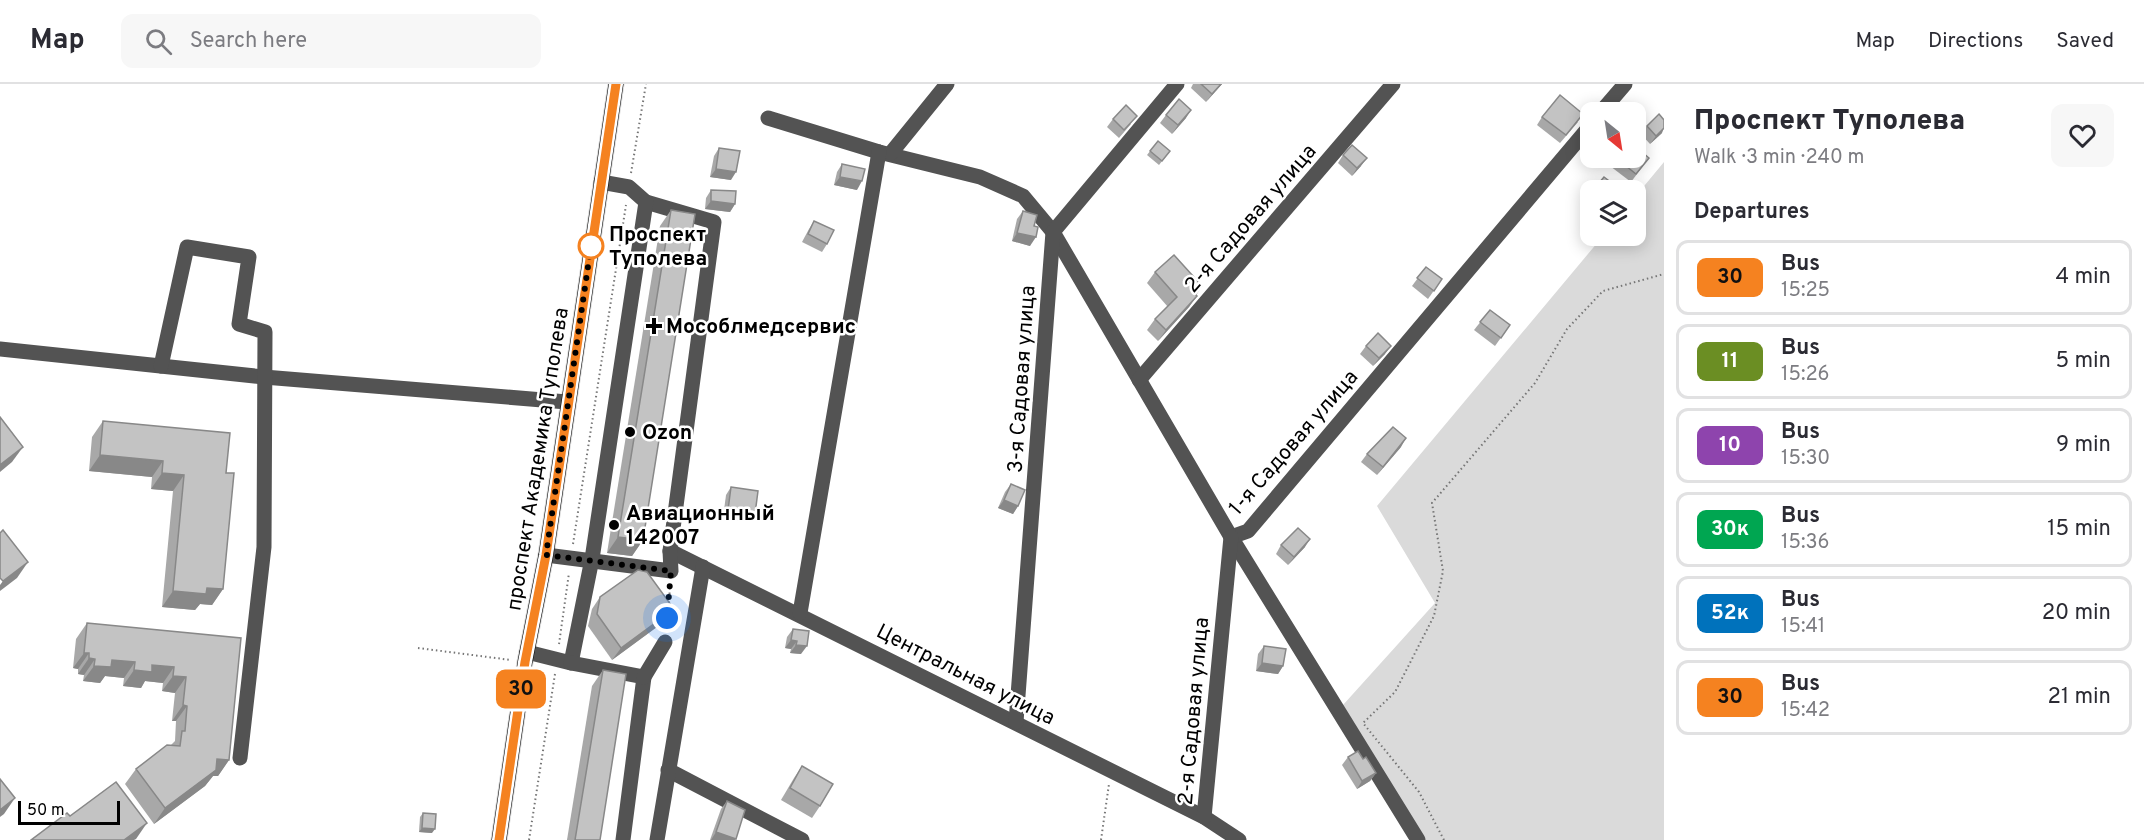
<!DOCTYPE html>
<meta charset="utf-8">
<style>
:root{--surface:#fff;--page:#f7f7f7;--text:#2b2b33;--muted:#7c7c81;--line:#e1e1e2}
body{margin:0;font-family:Overpass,sans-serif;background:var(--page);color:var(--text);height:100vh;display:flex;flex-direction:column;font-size:22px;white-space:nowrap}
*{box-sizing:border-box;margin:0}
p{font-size:20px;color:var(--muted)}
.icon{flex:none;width:33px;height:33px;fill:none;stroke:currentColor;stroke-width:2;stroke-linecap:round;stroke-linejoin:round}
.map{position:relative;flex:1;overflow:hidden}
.panel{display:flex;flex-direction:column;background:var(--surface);width:480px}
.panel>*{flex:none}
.badge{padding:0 12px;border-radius:9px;font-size:21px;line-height:39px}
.needle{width:39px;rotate:150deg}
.controls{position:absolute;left:1580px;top:18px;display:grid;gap:12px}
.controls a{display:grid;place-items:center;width:66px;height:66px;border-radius:12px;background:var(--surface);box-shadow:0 3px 15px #0003;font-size:30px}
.scale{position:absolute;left:18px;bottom:15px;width:102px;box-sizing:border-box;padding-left:6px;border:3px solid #000;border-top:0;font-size:16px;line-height:21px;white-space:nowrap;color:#000;-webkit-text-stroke:4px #fff;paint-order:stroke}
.you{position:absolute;width:30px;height:30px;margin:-15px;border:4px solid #fff;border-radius:50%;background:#1a73e8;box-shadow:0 0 0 9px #1a73e833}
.map>.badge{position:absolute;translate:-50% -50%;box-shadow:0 0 0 3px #fff}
h2{padding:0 30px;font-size:22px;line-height:54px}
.round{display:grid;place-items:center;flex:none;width:63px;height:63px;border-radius:12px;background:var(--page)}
.head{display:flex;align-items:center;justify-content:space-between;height:102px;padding:0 30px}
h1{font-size:28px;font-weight:800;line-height:45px}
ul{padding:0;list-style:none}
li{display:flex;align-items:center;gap:18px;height:75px;margin:0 12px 9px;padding:0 18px;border:3px solid var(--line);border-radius:12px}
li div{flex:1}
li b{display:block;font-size:22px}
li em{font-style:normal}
li .badge{min-width:66px;font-weight:700;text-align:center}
header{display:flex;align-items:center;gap:36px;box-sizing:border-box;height:84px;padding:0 30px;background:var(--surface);border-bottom:2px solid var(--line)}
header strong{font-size:28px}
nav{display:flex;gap:33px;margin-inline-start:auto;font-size:21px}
.search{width:420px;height:54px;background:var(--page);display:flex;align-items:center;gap:15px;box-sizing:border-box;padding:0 21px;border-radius:12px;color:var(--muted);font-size:22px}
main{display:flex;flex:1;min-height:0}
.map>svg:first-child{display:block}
</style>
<header>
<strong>Map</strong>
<div class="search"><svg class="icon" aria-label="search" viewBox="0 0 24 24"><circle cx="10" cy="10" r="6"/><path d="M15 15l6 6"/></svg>Search here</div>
<nav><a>Map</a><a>Directions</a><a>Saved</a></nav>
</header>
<main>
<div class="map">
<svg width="1664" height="756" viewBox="0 0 1664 756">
<rect width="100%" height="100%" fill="#fff"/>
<!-- green -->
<polygon fill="#dadada" points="1664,78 1664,756 1423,756 1343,621 1435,519 1377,422 1603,152 1635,152 1635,113"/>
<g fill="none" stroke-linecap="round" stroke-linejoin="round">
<!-- major casing -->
<g stroke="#dbdbdb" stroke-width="17">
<polyline id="major" points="499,756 525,578 546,471 616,0"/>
</g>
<!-- path -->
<g stroke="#757575" stroke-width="2" stroke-dasharray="1.5 3" stroke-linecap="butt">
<polyline points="631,89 646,0"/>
<polyline points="573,460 626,121"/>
<polyline points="669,519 670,501"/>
<polyline points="559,560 569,489"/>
<polyline points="418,564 511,576"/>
<polyline points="529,756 555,590"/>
<polyline points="1101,756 1109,700"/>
<polyline points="1444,756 1419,708 1363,639 1395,608 1434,532 1443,487 1432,419 1535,299 1567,245 1603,207 1664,190"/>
</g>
<!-- minor -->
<g stroke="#535353" stroke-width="15">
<polyline points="1601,28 1625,0"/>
<polyline points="768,34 879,68 980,93 1023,112 1053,148 1231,453 1418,756"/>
<polyline points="891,69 947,0"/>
<polyline points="0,265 264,293 567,318"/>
<polyline points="161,282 187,163 249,173 239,240 265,248 264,463 240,674"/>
<polyline points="1139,296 1393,0"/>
<polyline points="1231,453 1248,447 1590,42"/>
<polyline points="670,467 1204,733 1239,756"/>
<polyline points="546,471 671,487 670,467 714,138 646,118 629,103 601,98"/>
<polyline points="800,529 879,68"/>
<polyline points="527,568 571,579 592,475 646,118"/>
<polyline points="571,579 644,593 623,756"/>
<polyline points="644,593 665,558"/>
<polyline points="1016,638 1053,148 1177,0"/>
<polyline points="668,686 802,756"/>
<polyline points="1204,733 1231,453"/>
<polyline points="657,756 703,483"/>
</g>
<!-- major -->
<use href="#major" stroke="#000" stroke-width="15"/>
</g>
<!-- wall -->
<g fill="#a8a8a8">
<polygon points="1193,0 1222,0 1206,18 1191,4"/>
<polygon points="1166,31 1186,34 1172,50 1160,39"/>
<polygon points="1542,33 1578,38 1560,59 1537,41"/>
<polygon points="1113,35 1131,40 1119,54 1107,43"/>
<polygon points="1647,42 1662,49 1650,60 1641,50"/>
<polygon points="1158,57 1170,67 1159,81 1147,71"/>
<polygon points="719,64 731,96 710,93 714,72"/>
<polygon points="1343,71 1361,82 1352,92 1338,79"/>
<polygon points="1616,74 1643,82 1631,98 1610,82"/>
<polygon points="842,80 857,106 834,101 837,88"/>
<polygon points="711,106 735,120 730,128 705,125 706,114"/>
<polygon points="1590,110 1590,123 1584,118"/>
<polygon points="671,126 643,456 632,472 607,469 660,142"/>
<polygon points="1023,127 1034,142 1030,162 1012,157 1017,135"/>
<polygon points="814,137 827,160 822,168 802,158 809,145"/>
<polygon points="1426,183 1442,195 1428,215 1412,202"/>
<polygon points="1155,188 1202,202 1189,223 1158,257 1147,246 1155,235 1168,223 1147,199"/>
<polygon points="1490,226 1510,241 1495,262 1474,246"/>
<polygon points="1366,262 1385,270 1373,282 1360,270"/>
<polygon points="103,337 226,389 223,505 212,521 200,520 195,526 162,523 173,407 151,405 152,393 89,387 92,353"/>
<polygon points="1401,363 1377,391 1361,378 1367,370"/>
<polygon points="1011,400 1018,422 1013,430 998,424 1005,408"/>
<polygon points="731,403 755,430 749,438 723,434 726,411"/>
<polygon points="1281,461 1305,463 1288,481 1276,470"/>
<polygon points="600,513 674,525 665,537 612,576 588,542 592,525"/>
<polygon points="87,539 241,554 229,676 218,692 213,692 205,702 154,740 125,700 136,685 171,661 175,657 176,637 172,637 175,609 162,607 163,599 145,597 141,604 123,602 124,594 105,592 100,599 83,597 84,591 78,590 78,585 73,584 76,555"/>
<polygon points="793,545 801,570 790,569 791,565 785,564 787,553"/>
<polygon points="1264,562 1283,582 1278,590 1256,587 1258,570"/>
<polygon points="603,586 600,756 567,756 592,602"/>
<polygon points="1348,673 1363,675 1376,689 1370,697 1357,705 1342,681"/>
<polygon points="802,682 820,722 812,734 781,716 794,694"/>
<polygon points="727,717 735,756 710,756 721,725"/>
<polygon points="423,729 432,749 419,748 420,733"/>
</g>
<!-- shaded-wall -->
<g fill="#888">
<polygon points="1221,0 1222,0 1206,18 1212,10"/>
<polygon points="1191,26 1186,34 1172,50 1178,41"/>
<polygon points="1664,44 1662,49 1650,60 1656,52"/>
<polygon points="1367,74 1361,82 1352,92 1357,84"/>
<polygon points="716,85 736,88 731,96 710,93"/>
<polygon points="840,93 862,97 857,106 834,101"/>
<polygon points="711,117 735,120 730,128 705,125"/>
<polygon points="1017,149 1036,153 1030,162 1012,157"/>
<polygon points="1197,212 1189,223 1158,257 1166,246"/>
<polygon points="1391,262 1385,270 1373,282 1379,274"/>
<polygon points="1406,354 1401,363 1377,391 1383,383"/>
<polygon points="23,363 12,378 0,388 0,381"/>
<polygon points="100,371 163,377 152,393 89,387"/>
<polygon points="162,389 184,391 173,407 151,405"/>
<polygon points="1004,416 1018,422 1013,430 998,424"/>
<polygon points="728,426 755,430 749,438 723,434"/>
<polygon points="618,453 643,456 632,472 607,469"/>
<polygon points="1310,455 1305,463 1288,481 1294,473"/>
<polygon points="28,478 17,494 0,507 0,501 3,497"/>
<polygon points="207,504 223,505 212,521 200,520 195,526 162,523 173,507"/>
<polygon points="674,525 665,537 612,576 621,564"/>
<polygon points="791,556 797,557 791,565 785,564"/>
<polygon points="796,561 807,562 801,570 790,569"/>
<polygon points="84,569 89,569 78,585 73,584"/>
<polygon points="89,574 95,575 84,591 78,590"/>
<polygon points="112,576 135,578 124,594 105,592 100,599 83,597 94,582"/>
<polygon points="1262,579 1283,582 1278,590 1256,587"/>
<polygon points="152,581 174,583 163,599 145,597 141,604 123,602 134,586"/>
<polygon points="173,592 186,593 175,609 162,607"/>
<polygon points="183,621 187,622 176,637 172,637"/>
<polygon points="217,675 229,676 218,692 213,692 205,702 154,740 165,724"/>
<polygon points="1376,689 1370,697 1357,705 1362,697"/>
<polygon points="15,714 4,730 0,733 0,726"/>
<polygon points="147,739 136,755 134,756 124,756"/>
<polygon points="422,744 435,745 432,749 419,748"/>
<polygon points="716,748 736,755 735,756 711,756"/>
</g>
<!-- building -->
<g fill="#c3c3c3" stroke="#888" stroke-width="1.5">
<polygon points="1201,0 1221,0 1212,10"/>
<polygon points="1560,11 1583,30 1566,51 1542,33"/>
<polygon points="1179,15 1191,26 1178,41 1166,31"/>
<polygon points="1126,21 1137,32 1124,46 1113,35"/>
<polygon points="1659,30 1664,36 1664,44 1656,52 1647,42"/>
<polygon points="1158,57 1170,67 1162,77 1150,67"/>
<polygon points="1352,61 1367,74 1357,84 1343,71"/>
<polygon points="1635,62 1649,74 1636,90 1616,74 1635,74"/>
<polygon points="719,64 740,67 736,88 716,85"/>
<polygon points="842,80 865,85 862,97 840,93"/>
<polygon points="1604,93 1621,106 1593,106"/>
<polygon points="711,106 736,107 735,120 711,117"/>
<polygon points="671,126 695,130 643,456 618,453"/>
<polygon points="1023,127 1037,131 1034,142 1038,143 1036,153 1017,149"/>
<polygon points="814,137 834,146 827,160 808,150"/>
<polygon points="1174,171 1202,202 1194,209 1197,212 1166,246 1155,235 1177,213 1155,188"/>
<polygon points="1426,183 1442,195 1434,207 1417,194"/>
<polygon points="1490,226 1510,241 1501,254 1480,238"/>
<polygon points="1378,249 1391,262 1379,274 1366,262"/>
<polygon points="0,333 23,363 0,381"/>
<polygon points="103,337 230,349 226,389 234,389 223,505 207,504 206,510 173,507 184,391 162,389 163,377 100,371"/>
<polygon points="1393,343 1406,354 1383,383 1367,370"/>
<polygon points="1011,400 1025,406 1018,422 1004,416"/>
<polygon points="731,403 758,407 755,430 728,426"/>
<polygon points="1298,444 1310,455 1294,473 1281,461"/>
<polygon points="3,446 28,478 3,497 0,494 0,449"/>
<polygon points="638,486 647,488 674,525 621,564 597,530 600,513"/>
<polygon points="87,539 241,554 229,676 217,675 216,686 165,724 136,685 167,661 180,662 182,647 185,647 187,622 183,621 186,593 173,592 174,583 152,581 152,588 134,586 135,578 112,576 111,583 94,582 95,575 89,574 89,569 84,569"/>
<polygon points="793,545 809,547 807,562 796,561 797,557 791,556"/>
<polygon points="1264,562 1286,565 1283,582 1262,579"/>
<polygon points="603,586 626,590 600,756 575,756"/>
<polygon points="1358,667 1363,675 1366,673 1376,689 1362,697 1348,673"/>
<polygon points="802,682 833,700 820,722 790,704"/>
<polygon points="0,695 15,714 0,726"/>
<polygon points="116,698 147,739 124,756 31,756 67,729 70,732"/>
<polygon points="727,717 745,726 736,755 716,748"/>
<polygon points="423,729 436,730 435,745 422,744"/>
</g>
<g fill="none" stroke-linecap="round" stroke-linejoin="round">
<!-- line casing -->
<g stroke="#fff" stroke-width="14">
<polyline id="line" points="499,756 525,578 546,471 616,0"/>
</g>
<!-- line -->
<use href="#line" stroke="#f58220" stroke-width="9"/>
<!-- walk -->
<polyline stroke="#000" stroke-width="6" stroke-dasharray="0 10.8" points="591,162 546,471 671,487 667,534"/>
</g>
<!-- markers -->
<circle fill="#fff" stroke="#f58220" stroke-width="3" cx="591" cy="162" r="12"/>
<g fill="#000" stroke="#fff" stroke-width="2">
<path d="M651 233h6v6h6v6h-6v6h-6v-6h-6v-6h6z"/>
<circle cx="630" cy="348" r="6"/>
<circle cx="614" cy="441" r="6"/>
</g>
<g text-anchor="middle" stroke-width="5" stroke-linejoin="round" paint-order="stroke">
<!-- street labels -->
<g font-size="21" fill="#000" stroke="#fff">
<text transform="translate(1250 134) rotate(-49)" y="7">2-я Садовая улица</text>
<text transform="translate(1021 295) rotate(-86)" y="7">3-я Садовая улица</text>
<text transform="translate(1293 358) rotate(-49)" y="7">1-я Садовая улица</text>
<text transform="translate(537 375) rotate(-81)" y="7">проспект Академика Туполева</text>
<text transform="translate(966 590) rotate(27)" y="7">Центральная улица</text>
<text transform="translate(1193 627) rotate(-85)" y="7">2-я Садовая улица</text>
</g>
<!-- stop labels -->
<g font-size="21" font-weight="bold" fill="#000" stroke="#fff" text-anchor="start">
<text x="609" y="157">Проспект<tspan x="609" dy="24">Туполева</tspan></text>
</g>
<!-- poi labels -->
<g font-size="21" font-weight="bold" fill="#000" stroke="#fff" text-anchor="start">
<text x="666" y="249">Мособлмедсервис</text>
<text x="642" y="355">Ozon</text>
<text x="626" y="436">Авиационный<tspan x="626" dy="24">142007</tspan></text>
</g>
</g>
</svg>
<div class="controls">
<a><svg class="needle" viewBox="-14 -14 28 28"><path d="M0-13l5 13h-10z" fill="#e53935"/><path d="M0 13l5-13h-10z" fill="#7c7c81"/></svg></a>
<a><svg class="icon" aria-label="layers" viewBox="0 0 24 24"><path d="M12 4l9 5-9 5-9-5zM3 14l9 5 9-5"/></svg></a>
</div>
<div class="scale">50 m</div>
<div class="you" style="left:667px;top:534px"></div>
<b class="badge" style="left:521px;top:605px;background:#f58220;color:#111">30</b>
</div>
<section class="panel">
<div class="head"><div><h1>Проспект Туполева</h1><p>Walk · 3 min · 240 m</p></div><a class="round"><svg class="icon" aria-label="heart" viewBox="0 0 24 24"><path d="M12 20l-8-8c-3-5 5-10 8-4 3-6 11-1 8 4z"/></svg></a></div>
<h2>Departures</h2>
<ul>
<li><span class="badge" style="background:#f58220;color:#111">30</span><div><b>Bus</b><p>15:25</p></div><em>4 min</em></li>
<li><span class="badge" style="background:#6b8e23;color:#fff">11</span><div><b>Bus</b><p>15:26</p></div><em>5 min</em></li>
<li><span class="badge" style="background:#8e44ad;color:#fff">10</span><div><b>Bus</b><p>15:30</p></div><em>9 min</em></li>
<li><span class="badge" style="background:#00a651;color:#fff">30к</span><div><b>Bus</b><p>15:36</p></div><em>15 min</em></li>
<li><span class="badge" style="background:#0072bc;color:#fff">52к</span><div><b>Bus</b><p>15:41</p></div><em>20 min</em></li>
<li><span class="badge" style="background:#f58220;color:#111">30</span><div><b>Bus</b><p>15:42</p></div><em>21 min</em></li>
</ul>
</section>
</main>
